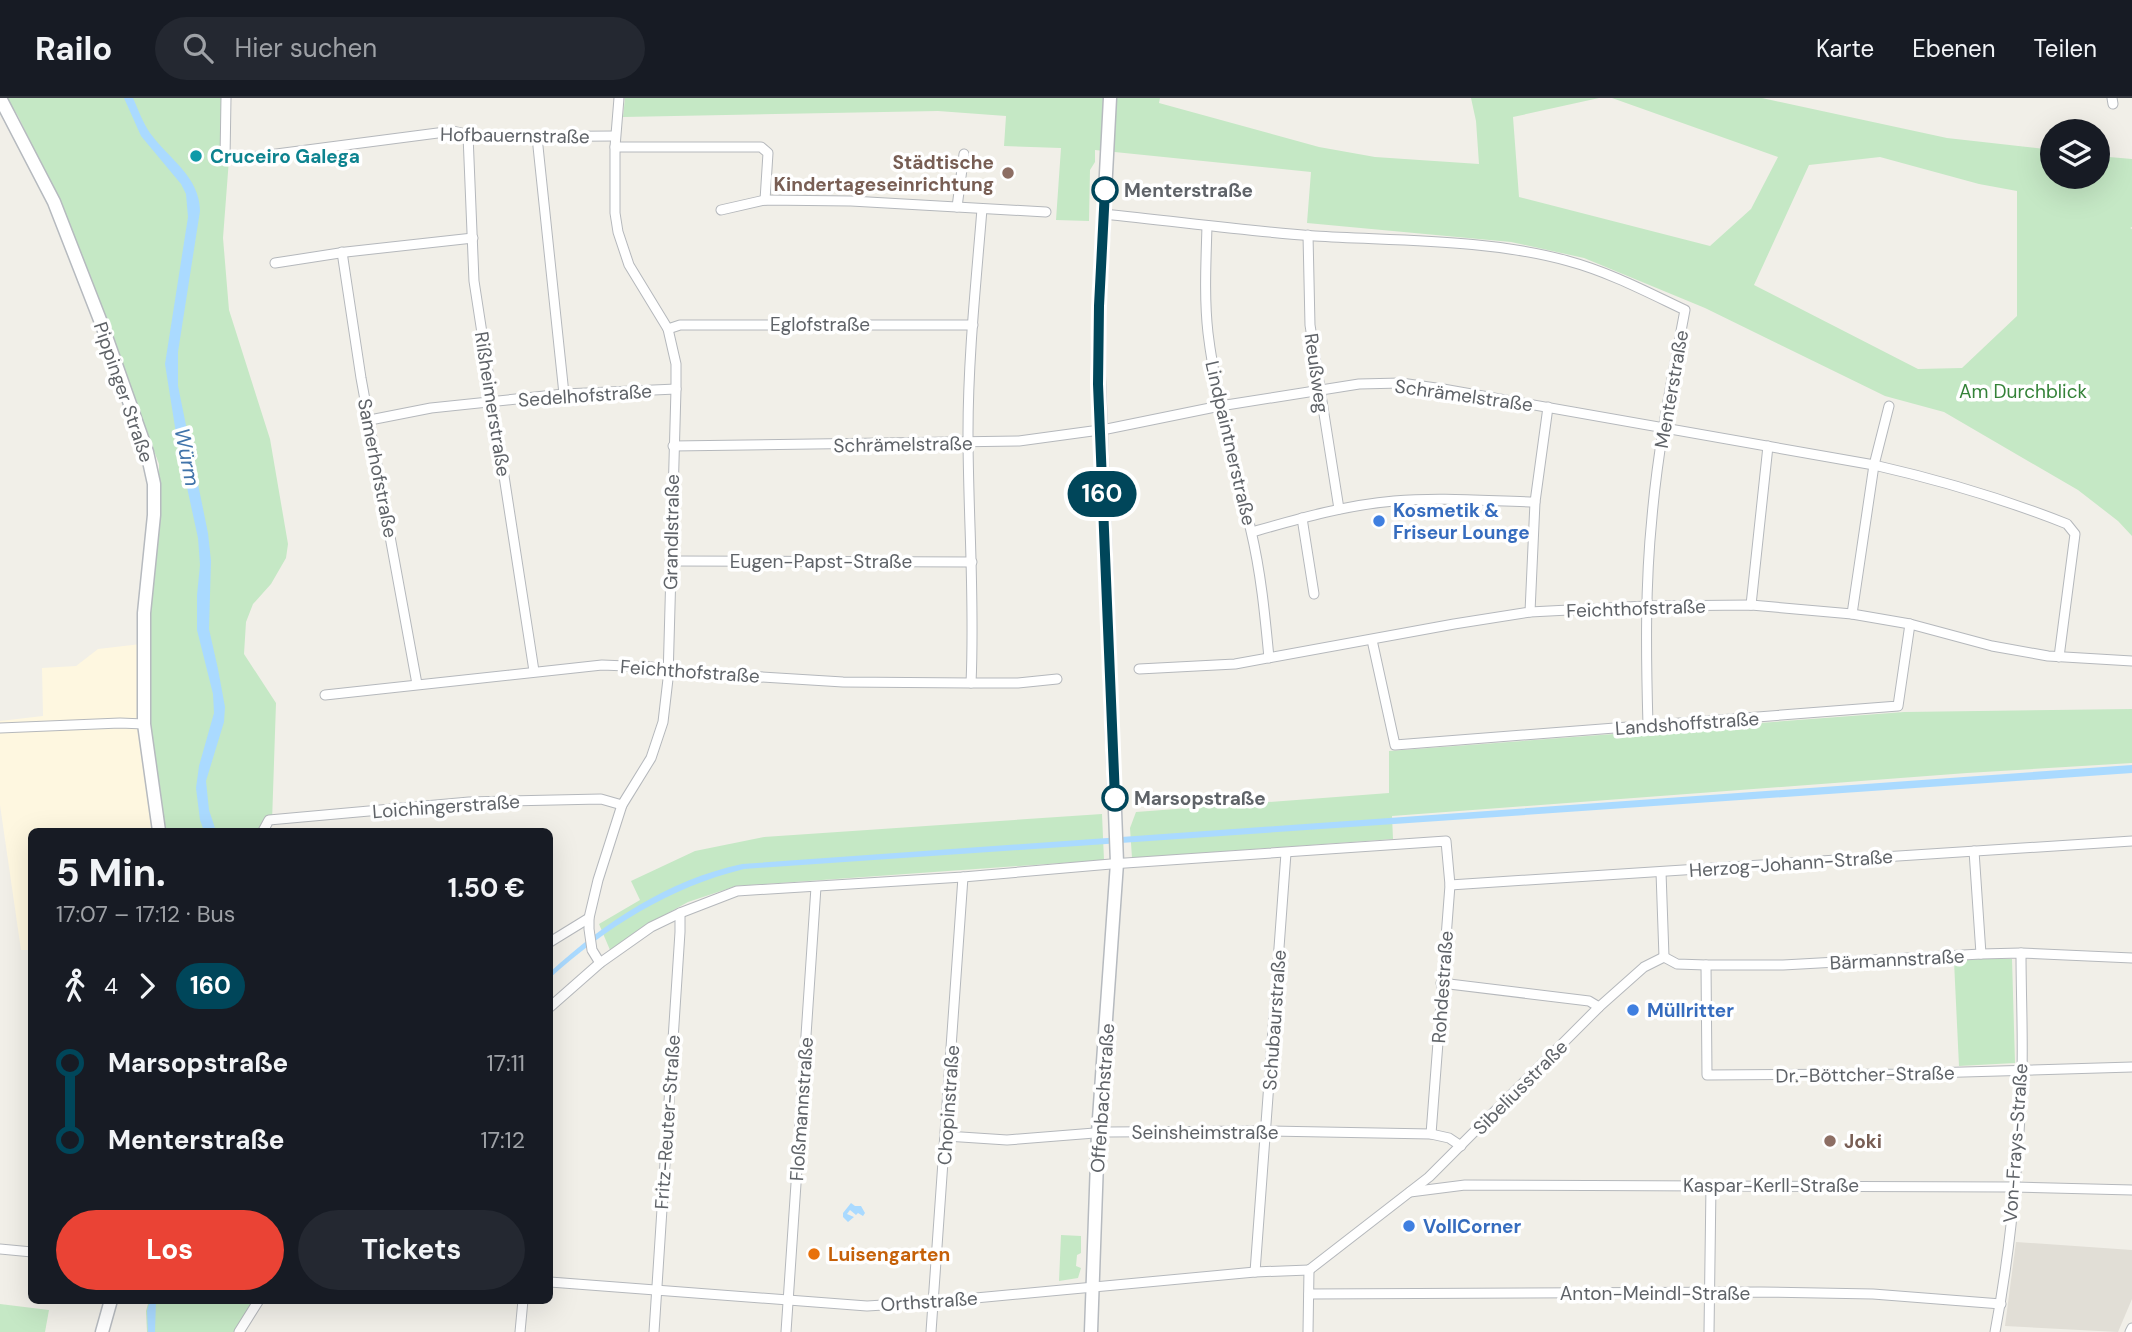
<!DOCTYPE html>
<html lang="de">
<meta charset="utf-8">
<style>
:root{--surface:#171b24;--page:#242831;--text:#f1f3f6;--muted:#9ea1a6;--line:#363941;--accent:#ea4335}
body{margin:0;font-family:"DM Sans",sans-serif;background:var(--page);color:var(--text);height:100vh;display:flex;flex-direction:column;font-size:26px;white-space:nowrap}
*{box-sizing:border-box;margin:0}
p{font-size:23px;color:var(--muted)}
.icon{flex:none;width:38px;height:38px;fill:none;stroke:currentColor;stroke-width:2;stroke-linecap:round;stroke-linejoin:round}
.map{position:relative;flex:1;overflow:hidden}
.drawer{position:absolute;left:28px;top:730px;width:525px;height:476px;display:flex;flex-direction:column;background:var(--surface);border-radius:10px;box-shadow:0 7px 28px #0002}
.drawer>*{flex:none}
.badge{padding:0 14px;border-radius:23px;font-size:24px;line-height:46px}
.buttons{position:absolute;left:2040px;top:21px;display:grid;gap:14px}
.buttons a{display:grid;place-items:center;width:70px;height:70px;border-radius:50%;background:var(--surface);box-shadow:0 7px 28px #0002;font-size:35px}
.map>.badge{position:absolute;translate:-50% -50%;box-shadow:0 0 0 4px #fff}
.legs{display:flex;align-items:center;gap:10px;height:77px;padding:0 28px;font-size:23px}
.legs p{margin-inline-start:auto}
.head{display:flex;align-items:center;justify-content:space-between;height:119px;padding:0 28px}
h1{font-size:38px;font-weight:700;line-height:52px}
.cta{display:flex;gap:14px;margin-top:auto;padding:14px 28px}
.cta a{flex:1;height:80px;border-radius:42px;background:var(--accent);color:#fff;font-size:28px;font-weight:700;line-height:80px;text-align:center}
.cta a+a{background:var(--page);color:var(--text)}
ul{padding:0 28px;list-style:none}
li{display:flex;align-items:center;gap:24px;height:77px;font-size:26px}
li i{display:grid;place-items:center;width:10px;height:100%;margin:0 9px;background:currentColor}
li i::after{content:'';width:18px;height:18px;margin:-9px;border:5px solid;border-radius:50%;background:var(--surface)}
li p{margin-inline-start:auto}
li:first-child i{background:linear-gradient(#0000 50%,currentColor 0)}
li:last-child i{background:linear-gradient(currentColor 50%,#0000 0)}
header{display:flex;align-items:center;gap:42px;box-sizing:border-box;height:98px;padding:0 35px;background:var(--surface);border-bottom:2px solid var(--line)}
header strong{font-size:33px}
nav{display:flex;gap:38px;margin-inline-start:auto;font-size:24px}
.search{width:490px;height:63px;background:var(--page);display:flex;align-items:center;gap:18px;box-sizing:border-box;padding:0 24px;border-radius:38px;color:var(--muted);font-size:26px}
.map>svg:first-child{display:block}
</style>
<header>
<strong>Railo</strong>
<div class="search"><svg class="icon" aria-label="search" viewBox="0 0 24 24"><circle cx="10" cy="10" r="6"/><path d="M15 15l6 6"/></svg>Hier suchen</div>
<nav><a>Karte</a><a>Ebenen</a><a>Teilen</a></nav>
</header>
<div class="map">
<svg width="2132" height="1234" viewBox="0 0 2132 1234">
<rect width="100%" height="100%" fill="#f1efe8"/>
<!-- commercial -->
<polygon fill="#fef7e0" points="149,545 152,641 164,733 32,733 31,852 21,852 0,707 0,623 43,618 42,570 76,568 98,551"/>
<!-- education -->
<polygon fill="#e1ded6" points="2016,1144 2132,1152 2132,1201 2118,1234 2005,1228"/>
<!-- green -->
<g fill="#c5e8c5" fill-rule="evenodd">
<polygon points="7,0 231,0 229,61 223,140 229,212 270,341 288,446 286,460 271,486 253,506 246,524 244,556 276,605 272,724 267,733 164,733 149,620 148,528 159,416 159,366 57,98 18,18"/>
<path d="M625 0H1160L1159 5 1319 49 1375 59 1479 66 1476 23 1471 0H1599L1513 19 1519 99 1710 148 1751 111 1778 59 1612 0H1762L1947 40 2053 52V79H2098V58L2132 61V129L2130 130 2132 131V438L2118 423 2078 392 1944 314 1885 298 1705 210 1584 160 1511 144 1307 125 1311 74 1095 52V64L1090 72 1089 123 1056 122 1061 50 1004 48 1006 18 938 13 623 19ZM1880 59 1979 86 2017 93V218L1962 270 1918 271 1754 187 1809 67Z"/>
<polygon points="2132,611 2132,665 1967,675 1392,718 1393,741 1132,760 1130,730 1136,714 1389,695 1389,653 1904,614"/>
<polygon points="1102,716 1104,762 736,788 688,804 643,829 610,852 599,826 640,802 631,783 695,753 764,739"/>
<polygon points="1980,861 2012,861 2015,965 1959,968 1954,863"/>
<polygon points="1061,1137 1081,1138 1081,1155 1077,1157 1076,1168 1081,1170 1078,1180 1059,1183"/>
<polygon points="149,1202 261,1202 241,1234 147,1234 146,1213"/>
<polygon points="0,1206 49,1212 45,1234 0,1234"/>
</g>
<!-- water -->
<g fill="#aadaff">
<path d="M124 0H133C138 11 143 25 150 35 169 61 200 79 200 113L178 254V288L208 435 211 463 209 531 218 571 225 609 224 624 206 683 209 712 216 733H204L200 722 196 690 199 668 214 615 213 596 197 532V497L200 467 198 440 178 348 165 266 188 119 186 96 181 86 141 38Z"/>
<path d="M2132 667V675L744 771C670 789 605 830 550 880V874C605 824 668 782 742 766Z"/>
<polygon points="851,1105 855,1108 861,1108 865,1115 863,1118 858,1115 856,1117 850,1112 847,1116 854,1119 848,1124 843,1119 843,1115"/>
<polygon points="150,1202 156,1202 155,1234 148,1234 147,1213"/>
</g>
<g fill="none" stroke-linecap="round" stroke-linejoin="round">
<!-- street casing -->
<g stroke="#b5b8bc" stroke-width="11">
<g id="street">
<polyline points="226,0 225,61 261,58 453,33 478,39 615,38"/>
<polyline points="2112,0 2113,6"/>
<polyline points="468,37 474,183 534,573"/>
<polyline points="537,39 564,296"/>
<polyline points="615,49 761,49 768,55 765,102"/>
<polyline points="957,109 964,56"/>
<polyline points="721,112 765,102 851,103 1046,114"/>
<path d="M1103 116C1174 123 1244 133 1315 138 1396 143 1489 141 1568 163 1609 174 1647 194 1685 212 1672 281 1658 349 1652 419 1645 488 1646 558 1648 627"/>
<path d="M1207 128C1206 163 1204 200 1208 235 1216 302 1237 367 1251 433 1261 475 1265 518 1269 560"/>
<polyline points="1308,137 1310,227 1339,411"/>
<polyline points="342,154 361,280 417,586"/>
<polyline points="275,165 346,154 473,140"/>
<polyline points="668,231 680,227 973,227"/>
<polyline points="370,322 431,310 564,296 676,291"/>
<path d="M673 348 1019 343 1107 331 1220 308 1359 286 1401 285 1443 291 1874 367C1940 382 2004 401 2067 426L2075 436 2059 559"/>
<polyline points="1302,420 1314,496"/>
<path d="M1252 434C1298 421 1346 407 1394 403 1441 399 1488 403 1535 404"/>
<polyline points="670,463 972,464"/>
<polyline points="1751,507 1768,348"/>
<polyline points="1530,514 1535,404 1548,309"/>
<polyline points="1852,516 1874,367 1889,308"/>
<polyline points="1372,542 1395,647 1898,608 1910,526"/>
<polyline points="1139,571 1235,566 1454,526 1530,514 1646,508 1751,507 1852,516 1910,526 1992,548 2048,558 2132,563"/>
<path d="M971 585C975 501 968 418 968 335 968 260 976 185 982 111"/>
<polyline points="325,597 602,567 651,569 681,574 843,584 971,585 1018,585 1057,581"/>
<polyline points="0,630 120,625 144,626"/>
<polyline points="263,733 269,722 469,704 601,701 622,707"/>
<polyline points="1974,753 1981,856"/>
<polyline points="1661,774 1664,859"/>
<polyline points="1450,787 2132,743"/>
<polyline points="550,844 589,820"/>
<polyline points="1664,859 1677,866 1706,867 1783,867 1981,856 2021,855 2132,860"/>
<polyline points="600,865 592,852 589,831 589,820 598,782 622,707 651,660 663,624 668,581 676,291 676,266 668,231 629,167 618,134 615,115 615,49 619,0"/>
<polyline points="1706,867 1707,977 1894,976 2132,969"/>
<polyline points="1441,885 1589,903 1599,909"/>
<polyline points="550,909 600,865 651,829 680,815 737,793 963,779 1111,766 1446,743 1450,787 1431,1036"/>
<polyline points="946,1038 1007,1042 1107,1034 1266,1033 1431,1036 1449,1040 1461,1048"/>
<polyline points="1410,1094 1465,1087 2014,1089 2132,1092"/>
<polyline points="0,1151 32,1154"/>
<polyline points="1309,1172 1429,1079 1599,909 1644,869 1664,859"/>
<polyline points="1255,1174 1286,755"/>
<polyline points="550,1184 867,1208 933,1204 1255,1174 1309,1172"/>
<polyline points="1309,1196 1761,1194 1873,1196 2001,1206"/>
<polyline points="239,1234 259,1202"/>
<polyline points="520,1234 523,1202"/>
<polyline points="654,1234 680,834 680,815"/>
<polyline points="786,1234 816,789"/>
<polyline points="931,1234 963,779"/>
<polyline points="1308,1234 1309,1172"/>
<polyline points="1709,1234 1711,1087"/>
<path d="M1995 1234C2011 1150 2019 1059 2022 973 2023 934 2021 895 2021 855"/>
<polyline points="2130,1234 2132,1230"/>
</g>
</g>
<!-- secondary casing -->
<g stroke="#b6babf" stroke-width="15">
<g id="secondary">
<polyline points="0,0 54,104 102,227 147,354 154,386 154,417 144,515 144,626 159,733"/>
<polyline points="102,1234 111,1202"/>
<polyline points="1091,1234 1098,1035 1117,765 1098,265 1099,208 1110,0"/>
</g>
</g>
<!-- street -->
<use href="#street" stroke="#fff" stroke-width="9"/>
<!-- secondary -->
<use href="#secondary" stroke="#fff" stroke-width="12"/>
</g>
<g fill="none" stroke-linecap="round" stroke-linejoin="round">
<!-- line-1 casing -->
<g stroke="#fff" stroke-width="16">
<polyline id="line-1" points="1105,92 1099,208 1098,286 1115,700"/>
</g>
<!-- line-1 -->
<use href="#line-1" stroke="#00465a" stroke-width="10"/>
</g>
<!-- markers -->
<circle fill="#0f9aa8" stroke="#fff" stroke-width="2.5" cx="196" cy="58" r="7"/>
<g fill="#8d6e63" stroke="#fff" stroke-width="2.5">
<circle cx="1008" cy="75" r="7"/>
<circle cx="1830" cy="1043" r="7"/>
</g>
<g fill="#fff" stroke="#00465a" stroke-width="3.5">
<circle cx="1105" cy="92" r="12"/>
<circle cx="1115" cy="700" r="12"/>
</g>
<g fill="#3f7fe0" stroke="#fff" stroke-width="2.5">
<circle cx="1379" cy="423" r="7"/>
<circle cx="1633" cy="912" r="7"/>
<circle cx="1409" cy="1128" r="7"/>
</g>
<circle fill="#e8710a" stroke="#fff" stroke-width="2.5" cx="814" cy="1156" r="7"/>
<g text-anchor="middle" stroke-width="7" stroke-linejoin="round" paint-order="stroke">
<!-- street labels -->
<g font-size="19" fill="#5f6368" stroke="#fff">
<text transform="translate(515 37) rotate(1)" y="7">Hofbauernstraße</text>
<text x="820" y="233">Eglofstraße</text>
<text transform="translate(1317 275) rotate(82)" y="7">Reußweg</text>
<text transform="translate(1671 291) rotate(-80)" y="7">Menterstraße</text>
<text transform="translate(124 294) rotate(71)" y="7">Pippinger Straße</text>
<text transform="translate(585 297) rotate(-4)" y="7">Sedelhofstraße</text>
<text transform="translate(1464 297) rotate(8)" y="7">Schrämelstraße</text>
<text transform="translate(493 306) rotate(81)" y="7">Rißheimerstraße</text>
<text transform="translate(1231 345) rotate(77)" y="7">Lindpaintnerstraße</text>
<text transform="translate(903 346) rotate(-1)" y="7">Schrämelstraße</text>
<text transform="translate(378 370) rotate(79)" y="7">Samerhofstraße</text>
<text transform="translate(671 434) rotate(-89)" y="7">Grandlstraße</text>
<text x="821" y="470">Eugen-Papst-Straße</text>
<text transform="translate(1636 510) rotate(-2)" y="7">Feichthofstraße</text>
<text transform="translate(690 573) rotate(4)" y="7">Feichthofstraße</text>
<text transform="translate(1687 625) rotate(-4)" y="7">Landshoffstraße</text>
<text transform="translate(446 708) rotate(-4)" y="7">Loichingerstraße</text>
<text transform="translate(1791 765) rotate(-4)" y="7">Herzog-Johann-Straße</text>
<text transform="translate(1897 861) rotate(-3)" y="7">Bärmannstraße</text>
<text transform="translate(1442 889) rotate(-86)" y="7">Rohdestraße</text>
<text transform="translate(1274 922) rotate(-86)" y="7">Schubaurstraße</text>
<text transform="translate(1865 976) rotate(-1)" y="7">Dr.-Böttcher-Straße</text>
<text transform="translate(1520 989) rotate(-45)" y="7">Sibeliusstraße</text>
<text transform="translate(1102 1000) rotate(-86)" y="7">Offenbachstraße</text>
<text transform="translate(948 1007) rotate(-86)" y="7">Chopinstraße</text>
<text transform="translate(801 1011) rotate(-86)" y="7">Floßmannstraße</text>
<text transform="translate(667 1024) rotate(-86)" y="7">Fritz-Reuter-Straße</text>
<text x="1205" y="1041">Seinsheimstraße</text>
<text transform="translate(2015 1045) rotate(-86)" y="7">Von-Frays-Straße</text>
<text x="1771" y="1094">Kaspar-Kerll-Straße</text>
<text x="1655" y="1202">Anton-Meindl-Straße</text>
<text transform="translate(929 1203) rotate(-4)" y="7">Orthstraße</text>
</g>
<!-- culture labels -->
<g font-size="19" font-weight="bold" fill="#0d838f" stroke="#fff" text-anchor="start">
<text x="210" y="65">Cruceiro Galega</text>
</g>
<!-- education labels -->
<g font-size="19" font-weight="bold" fill="#785e54" stroke="#fff" text-anchor="end">
<text x="994" y="71">Städtische<tspan x="994" dy="22">Kindertageseinrichtung</tspan></text>
<text x="1844" y="1050" text-anchor="start">Joki</text>
</g>
<!-- stop labels -->
<g font-size="19" font-weight="bold" fill="#5f6368" stroke="#fff" text-anchor="start">
<text x="1124" y="99">Menterstraße</text>
<text x="1134" y="707">Marsopstraße</text>
</g>
<!-- park labels -->
<g font-size="19" fill="#348238" stroke="#fff">
<text x="2023" y="300">Am Durchblick</text>
</g>
<!-- shop labels -->
<g font-size="19" font-weight="bold" fill="#366cbe" stroke="#fff" text-anchor="start">
<text x="1393" y="419">Kosmetik &amp;<tspan x="1393" dy="22">Friseur Lounge</tspan></text>
<text x="1647" y="919">Müllritter</text>
<text x="1423" y="1135">VollCorner</text>
</g>
<!-- food labels -->
<g font-size="19" font-weight="bold" fill="#c56008" stroke="#fff" text-anchor="start">
<text x="828" y="1163">Luisengarten</text>
</g>
<!-- water labels -->
<g font-size="21" font-style="italic" fill="#4174aa" stroke="#fff">
<text transform="translate(187 359) rotate(79)" y="7">Würm</text>
</g>
</g>
</svg>
<div class="buttons">
<a><svg class="icon" aria-label="layers" viewBox="0 0 24 24"><path d="M12 4l9 5-9 5-9-5zM3 14l9 5 9-5"/></svg></a>
</div>
<b class="badge" style="left:1102px;top:396px;background:#00465a;color:#fff">160</b>
<section class="drawer">
<div class="head"><div><h1>5 Min.</h1><p>17:07 – 17:12 · Bus</p></div><b>1.50 €</b></div>
<div class="legs"><svg class="icon" aria-label="walk" viewBox="0 0 24 24"><circle cx="13" cy="4" r="2"/><path d="M13 8l-2 6 4 7M11 14l-3 7M7 12l3-4h3l4 4"/></svg>4<svg class="icon" aria-label="forward" viewBox="0 0 24 24"><path d="M9 5l7 7-7 7"/></svg><b class="badge" style="background:#00465a;color:#fff">160</b></div>
<ul>
<li><i style="color:#00465a"></i><b>Marsopstraße</b><p>17:11</p></li>
<li><i style="color:#00465a"></i><b>Menterstraße</b><p>17:12</p></li>
</ul>
<div class="cta"><a>Los</a><a>Tickets</a></div>
</section>
</div>
